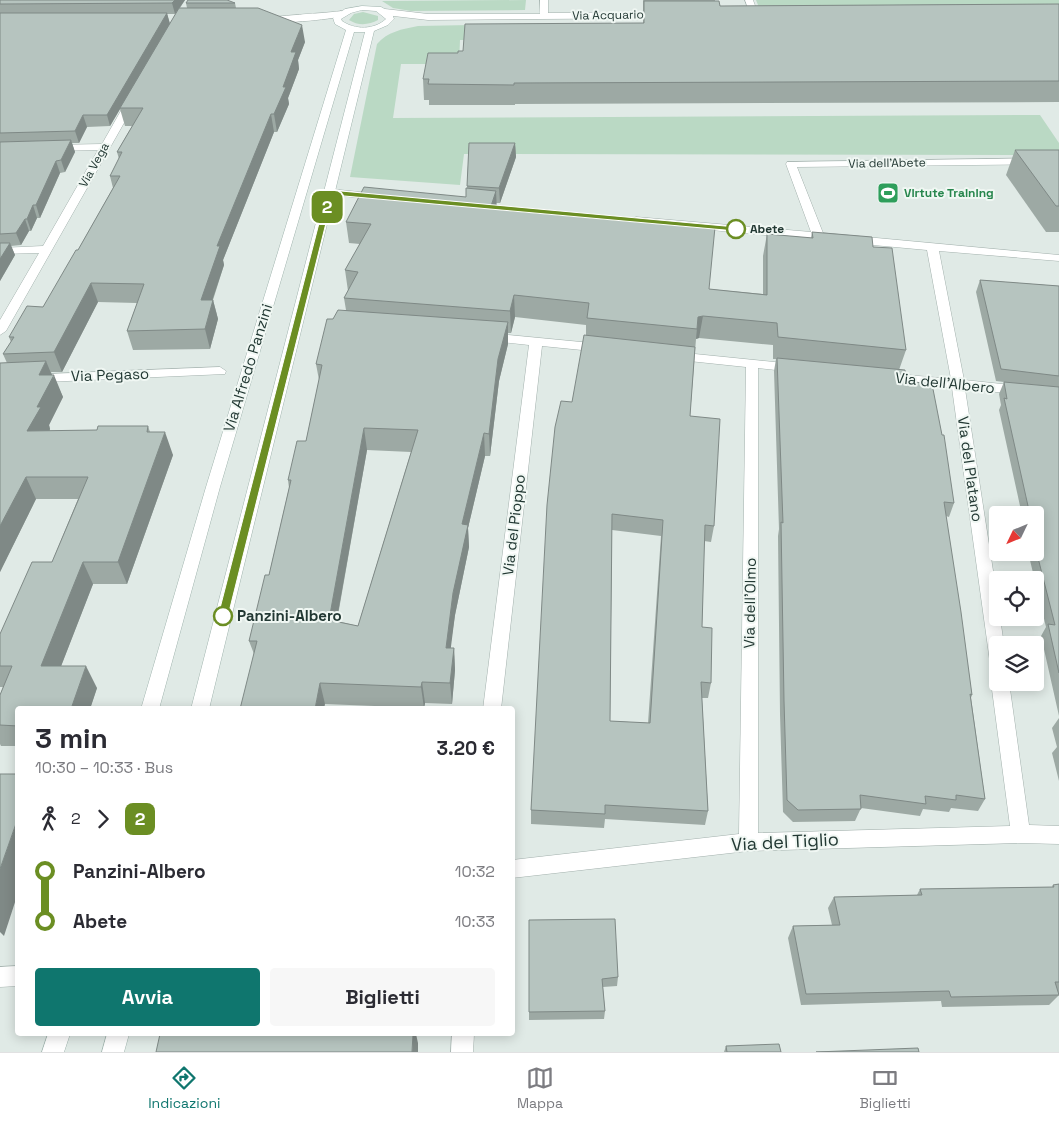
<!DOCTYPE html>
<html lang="it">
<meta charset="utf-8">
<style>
:root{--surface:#fff;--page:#f7f7f7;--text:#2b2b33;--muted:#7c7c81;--line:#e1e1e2;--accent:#0f766e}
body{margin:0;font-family:"Space Grotesk",sans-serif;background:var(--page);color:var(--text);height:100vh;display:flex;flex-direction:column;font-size:19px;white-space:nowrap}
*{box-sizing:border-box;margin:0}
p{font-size:16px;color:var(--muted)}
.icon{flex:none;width:28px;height:28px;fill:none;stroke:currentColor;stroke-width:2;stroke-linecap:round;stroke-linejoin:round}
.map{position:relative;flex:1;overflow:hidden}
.panel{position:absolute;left:15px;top:706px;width:500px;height:330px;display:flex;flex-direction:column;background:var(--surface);border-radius:5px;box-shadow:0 2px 12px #0003}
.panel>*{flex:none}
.badge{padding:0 10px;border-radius:8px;font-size:18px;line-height:32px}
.needle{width:32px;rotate:227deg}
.tools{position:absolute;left:989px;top:506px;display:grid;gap:10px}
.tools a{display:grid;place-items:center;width:55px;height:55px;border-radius:5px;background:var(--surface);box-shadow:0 2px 12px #0003;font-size:25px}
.map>.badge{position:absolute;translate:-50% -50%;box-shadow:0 0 0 2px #fff}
.legs{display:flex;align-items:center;gap:8px;height:55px;padding:0 20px;font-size:16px}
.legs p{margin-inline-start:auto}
.overview{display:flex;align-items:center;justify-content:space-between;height:85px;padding:0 20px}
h1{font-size:28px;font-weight:700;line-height:38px}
.cta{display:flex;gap:10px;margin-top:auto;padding:10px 20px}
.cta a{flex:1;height:58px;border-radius:5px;background:var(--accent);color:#fff;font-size:20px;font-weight:700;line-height:58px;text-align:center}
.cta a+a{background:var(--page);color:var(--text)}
ul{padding:0 20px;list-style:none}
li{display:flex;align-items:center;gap:18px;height:50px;font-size:19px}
li i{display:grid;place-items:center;width:8px;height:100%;margin:0 6px;background:currentColor}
li i::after{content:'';width:12px;height:12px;margin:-6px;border:4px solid;border-radius:50%;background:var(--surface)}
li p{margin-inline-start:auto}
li:first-child i{background:linear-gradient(#0000 50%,currentColor 0)}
li:last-child i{background:linear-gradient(currentColor 50%,#0000 0)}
.menu{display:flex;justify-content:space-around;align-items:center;height:70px;border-top:1px solid var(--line);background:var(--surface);font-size:14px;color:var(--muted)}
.menu a{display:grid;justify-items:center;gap:2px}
.menu .active{color:var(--accent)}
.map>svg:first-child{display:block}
</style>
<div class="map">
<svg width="1059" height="1052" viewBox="0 0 1059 1052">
<rect width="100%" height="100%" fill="#e0eae6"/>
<!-- green -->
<g fill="#bad9c4">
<polygon points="526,0 525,10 411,11 393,8 382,1"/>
<polygon points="756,0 1059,0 1059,9 760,10"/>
<path d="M363 12 378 16V20C369 25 358 26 349 20L354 14Z"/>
<path d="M520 24 521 40H460L459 64H401L393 118 1040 115 1059 143V155L464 154 460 185 350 177 377 44C387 32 402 29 418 26Z"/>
</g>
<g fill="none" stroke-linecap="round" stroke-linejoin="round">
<!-- street casing -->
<g stroke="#a3b1ad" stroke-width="1">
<g id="street">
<polygon points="540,0 548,0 548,13 663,12 667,15 663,18 428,20 385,15 381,12 385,9 428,14 540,14"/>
<polygon points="745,0 753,0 758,14 757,16 751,16"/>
<path d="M341 11 344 12V16C331 19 273 26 264 19 267 16 330 13 341 11Z"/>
<polygon points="132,97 137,100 6,331 0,335 0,320 39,253 0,254 0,248 43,246 98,150 53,151 48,148 53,145 102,144 127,100"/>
<polygon points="1059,158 1059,164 797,167 823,233 1059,255 1059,261 939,251 964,380 1059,390 1059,398 965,389 998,603 998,618 1000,618 1004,645 998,645 998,669 992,667 990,662 952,388 886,381 879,377 886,373 951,379 927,250 636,223 630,220 636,217 811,232 786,164 787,162"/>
<polygon points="330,189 379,194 384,197 379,200 326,194 325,192 326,190"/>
<polygon points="488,333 602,344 608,348 602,352 542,346 501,709 483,709 529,345 484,340 482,337"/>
<polygon points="675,352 794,364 800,368 794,372 758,368 758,833 1010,826 991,682 994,677 998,676 998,682 1009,682 1029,825 1059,826 1059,844 1021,843 748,851 512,878 512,860 739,834 746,367 670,359 669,356"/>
<polygon points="220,367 226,371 225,374 0,384 0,376"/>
<polygon points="18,966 18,986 0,987 0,967"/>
<polygon points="452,1034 474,1034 473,1052 451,1052"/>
</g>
</g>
<!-- secondary casing -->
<g stroke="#a0b4ae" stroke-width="1">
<g id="secondary">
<path d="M362 6 381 7 392 13 394 19 388 25 374 31 209 709H191L365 32H354L220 487 159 709H141L206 487 346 30 335 24 333 18 345 9ZM362 10 376 11 386 19C374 30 355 30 342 21L341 19 351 13Z"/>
<polygon points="48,1034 70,1034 64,1052 42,1052"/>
<polygon points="107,1034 129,1034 124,1052 102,1052"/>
</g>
</g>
<!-- street -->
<use href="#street" fill="#fff" fill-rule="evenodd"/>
<!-- secondary -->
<use href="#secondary" fill="#fff" fill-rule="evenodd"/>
</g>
<!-- wall -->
<g fill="#9da9a4" fill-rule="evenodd">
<path d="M0 0H185L180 8H187L186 3H235L236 8 305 42 298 60 299 69 288 98 289 104 277 132H274L223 260 224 265 213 300 218 319 210 349 133 350 127 331 137 303 98 302 62 372H51L63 397 49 425 50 429V431L97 430 148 426 150 432 173 455 127 584H93L61 666 97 688 90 709H18V746H1L0 744V695L3 687H0V634L52 562 78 499H36L0 572 7 363 3 354 11 342 9 337 43 307 78 250 113 188 110 176 119 159 117 152 132 126H125L120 109 110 126 87 127 79 143H72L75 152 65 172 60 173 40 218H37L31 231H29L21 245 11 246 15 255 0 281ZM178 9 170 24 167 14H175Z"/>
<polygon points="643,0 715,0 715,1 720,6 1059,4 1059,102 515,104 515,105 429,105 429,100 424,100 423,79 458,53 463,51 643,23 644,11 643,11"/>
<path d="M469 143H515L516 157 500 203H496V207L709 289 763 294V256L767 234 811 238 812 232 873 247 906 350 899 370 906 381 954 503 949 517 946 516 972 695 971 698 985 799 978 811 951 808 949 812 923 809 920 816 861 808 855 821 793 822 783 812 780 714 778 536 779 529 774 371 776 359H773V345L699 338 696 339 690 416 714 526 711 542 704 541 702 627 711 683 708 698H702L708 811 705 825 605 819 604 828 531 824V810L572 402 586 336V325L515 317 511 333H508V344L499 381 490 456H485L468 528 469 547 455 615 450 648H454L455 670 452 704 425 703 424 708 325 704 254 654 249 641 269 575 289 488 288 480 306 441 319 380 316 364 333 319 346 310 344 298 348 291 345 270 360 244 349 243 346 222 466 197 467 188ZM367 450 411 452 358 626 337 621ZM612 530 661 536 648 723 610 721Z"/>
<polygon points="1015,150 1059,150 1059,232 1046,232 1006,175"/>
<polygon points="980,280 1059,286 1059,716 1041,636 1046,627 1028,552 1035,552 1035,515 1022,515 999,410 1001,405 999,394 1004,382 996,381 976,292"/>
<polygon points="1059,718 1059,781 1052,753 1057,747 1052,728"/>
<polygon points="1059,884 1059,995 1049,1005 942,1007 941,1001 801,1005 788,938 793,926 832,925 828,908 834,897 917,895 920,889 1052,887 1053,885"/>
<polygon points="529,920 618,977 617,986 603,987 605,1011 604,1019 529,1020"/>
<polygon points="726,1046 781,1052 724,1052"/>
</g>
<!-- shaded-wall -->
<g fill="#7f8986">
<polygon points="175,0 185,0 175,14 172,3"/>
<polygon points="167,13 170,24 110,126 107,115"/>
<polygon points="302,25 305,42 298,60 299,69 288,98 289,104 277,132 274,114 283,87 291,52"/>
<polygon points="271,114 274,132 223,260 224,265 206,319 201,300 217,246"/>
<polygon points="83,115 87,127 79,143 75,131"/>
<polygon points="71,140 75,152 65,172 61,160"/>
<polygon points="515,143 516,157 500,203 499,188"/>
<polygon points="56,161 60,173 40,218 36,205"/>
<polygon points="496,191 497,212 491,206"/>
<polygon points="33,205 37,218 31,231 27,219"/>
<polygon points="25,219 29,231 21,245 16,233"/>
<polygon points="10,243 15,255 0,281 0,259"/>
<polygon points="91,283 98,302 62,372 54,352"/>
<polygon points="514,295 515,317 511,333 510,311"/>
<polygon points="213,300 218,319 210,349 205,329"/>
<polygon points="703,316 699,338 696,339 698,317"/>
<polygon points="508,322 508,344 499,381 490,456 489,434 498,359"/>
<polygon points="46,361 53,378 54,375 63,397 49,425 50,429 37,453 27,431 39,375"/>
<polygon points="364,428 367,450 333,641 329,620"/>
<polygon points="165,432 173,455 127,584 118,562"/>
<polygon points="484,433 485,456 468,528 469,547 455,615 448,670 446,648 462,524"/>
<polygon points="26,477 36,499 0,572 0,526"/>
<polygon points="83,562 93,584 53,687 41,666"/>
<polygon points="454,648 455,670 452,704 450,683"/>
<polygon points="86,666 97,688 90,709 71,709"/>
<polygon points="422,682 425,703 424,708 421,687"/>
<polygon points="320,683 325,704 324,709 315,709"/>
<polygon points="18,818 18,893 4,936 0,932 0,869"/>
<polygon points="413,1034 416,1034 418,1043 418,1052 412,1052"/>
</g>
<!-- building -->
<g fill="#b6c4bf" stroke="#7f8986" fill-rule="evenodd">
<polygon points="0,0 175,0 172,3 0,4"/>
<polygon points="188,0 227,0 235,3 186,3"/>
<polygon points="644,1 719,1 720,6 1059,4 1059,81 514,83 514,85 428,84 429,79 423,79 428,53 458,53 458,51 463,51 465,24 644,23"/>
<polygon points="179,8 258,8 302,25 291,52 296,52 283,87 286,87 274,114 271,114 217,246 220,246 201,300 213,300 205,329 127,331 144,284 91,283 54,352 3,354 14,337 9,337 27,306 43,307 76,250 78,250 120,176 110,176 122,152 117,152 143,108 120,108"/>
<polygon points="0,13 167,13 107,115 83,115 75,131 0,133"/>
<polygon points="71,140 61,160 56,161 36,205 33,205 27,219 25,219 16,233 0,234 0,142"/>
<polygon points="469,143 515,143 499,188 467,186"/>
<polygon points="1015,150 1059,150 1059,206 1056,206"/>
<polygon points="364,187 466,197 466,188 496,191 491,206 715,227 709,289 767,295 767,234 813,238 812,232 872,237 873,247 892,248 906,350 778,337 777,323 703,316 698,317 697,329 587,318 589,303 514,295 510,311 344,298 358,272 345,270 371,224 346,222"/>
<polygon points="0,243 10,243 0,259"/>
<polygon points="980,280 1059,286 1059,376 1001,369"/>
<path d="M338 310 508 322 498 359 489 434 484 433 462 524 468 525 453 593 446 648H454L450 683 422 682 421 687 320 683 315 709H240L257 641H249L265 575H269L291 480H288L297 441H306L322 365 316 364 327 319H333ZM364 428 418 430 358 626 329 620Z"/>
<path d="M584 335 695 347 690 416 720 419 714 526 705 525 702 627 712 628 711 683 701 682 708 811 605 805V814L531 810 547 505 555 427 561 401 572 402ZM612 514 663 520 650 723 610 721Z"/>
<polygon points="777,358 905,370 906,381 932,384 942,435 944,435 954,503 944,502 961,612 972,695 970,694 985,799 956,795 956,800 925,796 926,804 860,795 861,809 798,810 787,800 784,701 781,522 783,523"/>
<polygon points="46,361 39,375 54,375 37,407 41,407 27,431 97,430 98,426 148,426 147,432 165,432 118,562 83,562 41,666 86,666 71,709 18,709 18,726 0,725 0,695 12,666 0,666 0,634 32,562 52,562 88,477 26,477 0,526 0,363"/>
<polygon points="1004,382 1059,387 1059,673 1048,624 1055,625 1035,546 1035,540 1036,540 1035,515 1030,515 1004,398 1007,399"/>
<polygon points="0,774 18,774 18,818 0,869"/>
<polygon points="1059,884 1059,982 1055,982 1059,995 951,997 949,991 806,994 793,926 840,925 834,897 922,895 920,889 1054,887 1053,885"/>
<polygon points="615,919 618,977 602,979 605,1011 529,1012 529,920"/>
<polygon points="160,1034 413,1034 412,1052 156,1052"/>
<polygon points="779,1044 781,1052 727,1052 726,1046"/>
<polygon points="918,1048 919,1052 816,1052"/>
</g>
<!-- line-1 -->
<polygon fill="#6b8e23" stroke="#fff" points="330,190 736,227 740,229 736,231 333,195 228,616 223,621 218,616 327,192"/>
<!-- icons -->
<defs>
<g id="stadium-square" transform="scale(1.125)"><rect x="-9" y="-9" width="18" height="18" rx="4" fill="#2e9e5b" stroke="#f0f7f3"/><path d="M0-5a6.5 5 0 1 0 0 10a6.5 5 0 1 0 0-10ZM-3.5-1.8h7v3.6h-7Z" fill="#fff"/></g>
</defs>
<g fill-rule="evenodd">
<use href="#stadium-square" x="888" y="193"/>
</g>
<!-- markers -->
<g fill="#fff" stroke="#6b8e23" stroke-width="2.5">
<circle cx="736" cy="229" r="9"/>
<circle cx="223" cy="616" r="9"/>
</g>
<g text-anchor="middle" stroke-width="4" stroke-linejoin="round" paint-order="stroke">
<!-- far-street labels -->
<g font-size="12" fill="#223833" stroke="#f0f7f3">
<text transform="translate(608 15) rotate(-1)" y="4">Via Acquario</text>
<text transform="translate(887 163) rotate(-1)" y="4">Via dell'Abete</text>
<text transform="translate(94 165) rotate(-61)" y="4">Via Vega</text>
</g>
<!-- far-leisure labels -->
<g font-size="12" font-weight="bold" fill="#27864d" stroke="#f0f7f3" text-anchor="start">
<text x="904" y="197">Virtute Training</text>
</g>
<!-- far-stop labels -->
<g font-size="12" font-weight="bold" fill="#223833" stroke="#f0f7f3" text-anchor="start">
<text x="750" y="233">Abete</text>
</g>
<!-- street labels -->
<g font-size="15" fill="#223833" stroke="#f0f7f3">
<text transform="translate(248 368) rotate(-73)" y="5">Via Alfredo Panzini</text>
<text transform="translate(110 375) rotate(-2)" y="5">Via Pegaso</text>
<text transform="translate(945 383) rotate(6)" y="5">Via dell'Albero</text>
<text transform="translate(970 469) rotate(82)" y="5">Via del Platano</text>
<text transform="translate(514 525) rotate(-83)" y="5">Via del Pioppo</text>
<text transform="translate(750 603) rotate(-89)" y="5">Via dell'Olmo</text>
</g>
<!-- stop labels -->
<g font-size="15" font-weight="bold" fill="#223833" stroke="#f0f7f3" text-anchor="start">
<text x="237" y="621">Panzini-Albero</text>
</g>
<!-- near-street labels -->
<g font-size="18" fill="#223833" stroke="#f0f7f3">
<text transform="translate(785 842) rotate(-3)" y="6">Via del Tiglio</text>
</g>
</g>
</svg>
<div class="tools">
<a><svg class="needle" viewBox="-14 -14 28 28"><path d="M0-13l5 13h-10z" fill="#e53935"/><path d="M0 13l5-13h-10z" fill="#7c7c81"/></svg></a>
<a><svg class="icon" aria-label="locate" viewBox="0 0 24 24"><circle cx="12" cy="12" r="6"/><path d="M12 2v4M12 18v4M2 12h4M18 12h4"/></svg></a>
<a><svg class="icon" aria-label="layers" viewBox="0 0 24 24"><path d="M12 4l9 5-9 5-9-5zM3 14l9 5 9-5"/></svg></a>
</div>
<b class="badge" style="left:327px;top:207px;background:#6b8e23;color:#fff">2</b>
<section class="panel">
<div class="overview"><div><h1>3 min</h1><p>10:30 – 10:33 · Bus</p></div><b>3.20 €</b></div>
<div class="legs"><svg class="icon" aria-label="walk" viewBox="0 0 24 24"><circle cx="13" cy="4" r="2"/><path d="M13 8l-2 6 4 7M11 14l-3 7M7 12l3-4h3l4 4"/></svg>2<svg class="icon" aria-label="forward" viewBox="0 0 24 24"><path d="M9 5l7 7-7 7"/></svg><b class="badge" style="background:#6b8e23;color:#fff">2</b></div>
<ul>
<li><i style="color:#6b8e23"></i><b>Panzini-Albero</b><p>10:32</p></li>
<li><i style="color:#6b8e23"></i><b>Abete</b><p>10:33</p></li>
</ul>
<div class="cta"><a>Avvia</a><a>Biglietti</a></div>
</section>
</div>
<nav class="menu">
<a class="active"><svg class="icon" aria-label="directions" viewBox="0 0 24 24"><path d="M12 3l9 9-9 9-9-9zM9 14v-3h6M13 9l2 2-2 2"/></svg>Indicazioni</a>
<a><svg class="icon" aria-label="map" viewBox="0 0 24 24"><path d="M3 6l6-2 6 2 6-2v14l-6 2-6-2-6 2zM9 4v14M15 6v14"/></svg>Mappa</a>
<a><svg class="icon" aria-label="tickets" viewBox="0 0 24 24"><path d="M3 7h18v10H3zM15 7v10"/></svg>Biglietti</a>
</nav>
